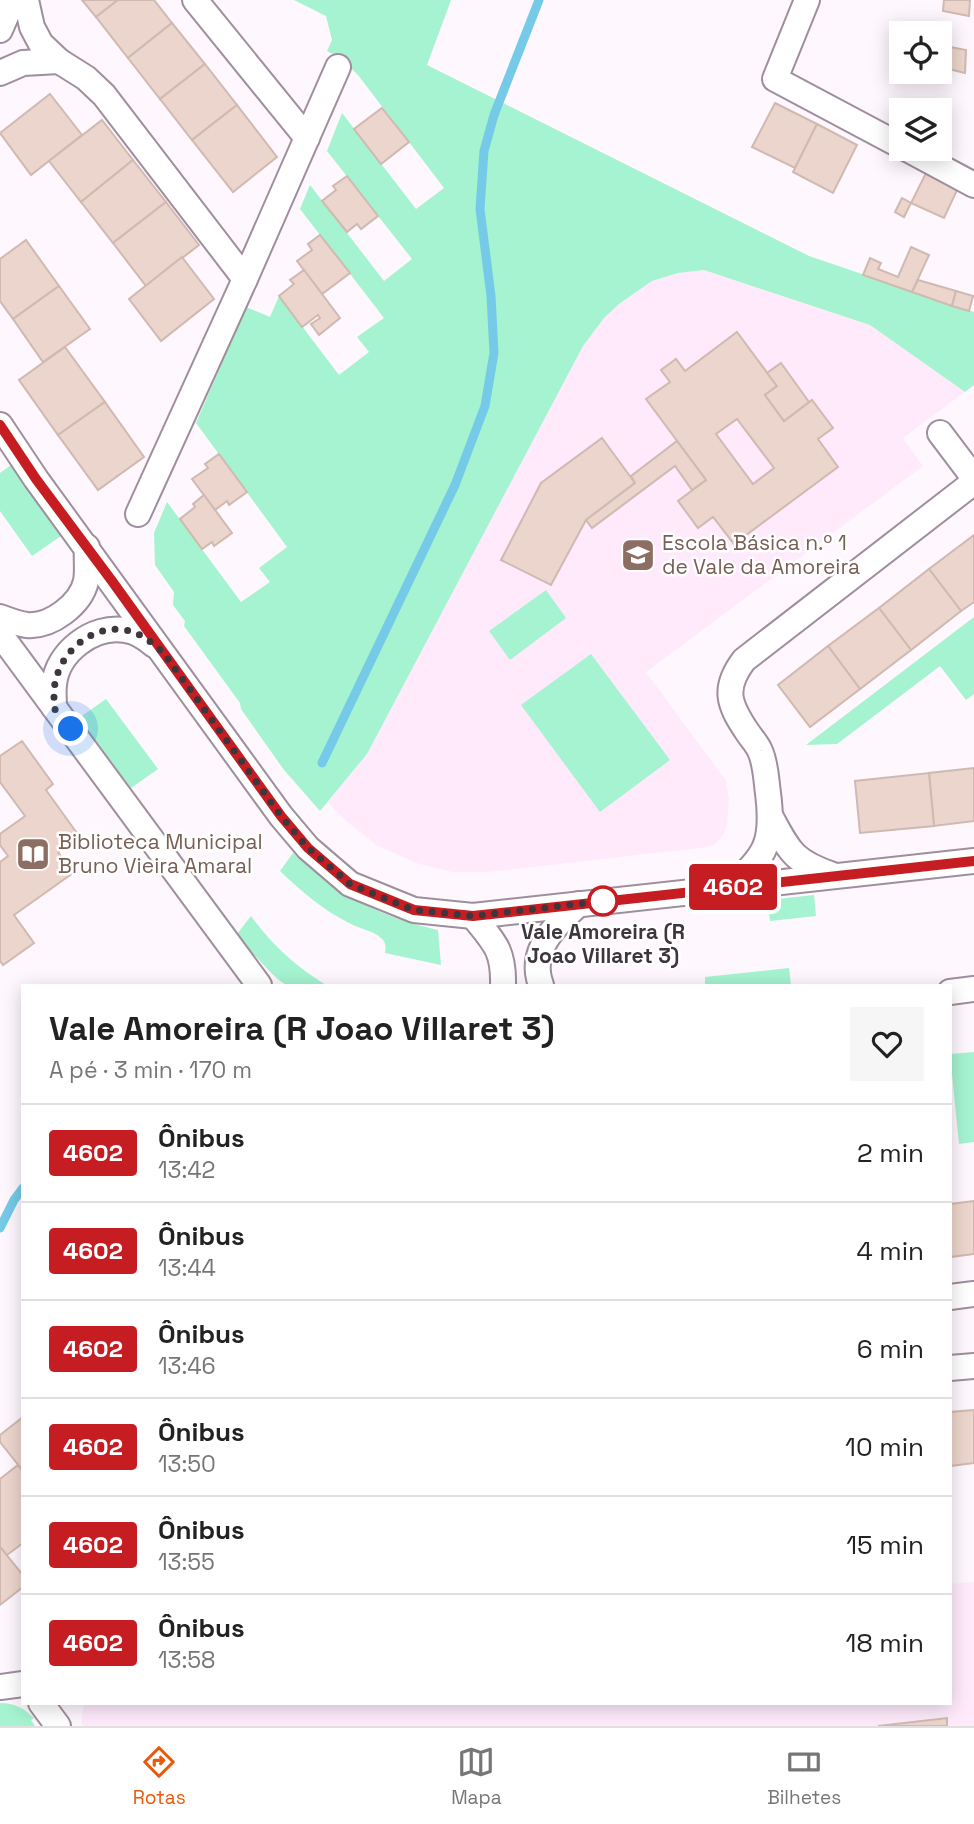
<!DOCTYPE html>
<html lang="pt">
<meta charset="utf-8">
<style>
:root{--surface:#fff;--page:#f6f6f6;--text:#222;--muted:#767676;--line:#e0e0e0;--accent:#ea580c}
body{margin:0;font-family:"Space Grotesk",sans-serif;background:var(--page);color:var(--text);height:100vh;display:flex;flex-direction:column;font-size:26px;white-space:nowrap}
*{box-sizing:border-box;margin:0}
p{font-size:23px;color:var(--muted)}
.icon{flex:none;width:38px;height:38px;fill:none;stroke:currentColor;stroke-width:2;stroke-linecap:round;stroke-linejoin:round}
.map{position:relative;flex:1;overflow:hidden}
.details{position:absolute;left:21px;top:984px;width:931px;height:721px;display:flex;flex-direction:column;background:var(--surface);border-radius:0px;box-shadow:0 4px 18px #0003}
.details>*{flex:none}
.badge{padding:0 14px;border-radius:5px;font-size:24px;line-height:46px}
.fabs{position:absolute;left:889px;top:21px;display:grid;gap:14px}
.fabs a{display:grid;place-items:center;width:63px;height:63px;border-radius:0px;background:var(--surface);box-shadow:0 4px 18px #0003;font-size:35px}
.you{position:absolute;width:35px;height:35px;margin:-18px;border:5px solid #fff;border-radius:50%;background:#1a73e8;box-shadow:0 0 0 10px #1a73e833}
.map>.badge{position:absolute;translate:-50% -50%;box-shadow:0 0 0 4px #fff}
.round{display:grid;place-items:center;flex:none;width:74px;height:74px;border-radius:0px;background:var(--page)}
.overview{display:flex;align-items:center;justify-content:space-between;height:119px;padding:0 28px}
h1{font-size:33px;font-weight:800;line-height:52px}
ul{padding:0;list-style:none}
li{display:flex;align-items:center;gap:21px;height:98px;padding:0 28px;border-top:2px solid var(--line)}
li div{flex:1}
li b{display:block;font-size:26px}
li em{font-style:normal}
li .badge{min-width:77px;font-weight:700;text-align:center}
.menu{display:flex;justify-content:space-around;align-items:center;height:98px;border-top:2px solid var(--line);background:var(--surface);font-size:19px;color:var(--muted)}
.menu a{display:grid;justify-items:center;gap:4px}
.menu .current{color:var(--accent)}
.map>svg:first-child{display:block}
</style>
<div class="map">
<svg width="974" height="1726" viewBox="0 0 974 1726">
<rect width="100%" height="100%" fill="#fef7fd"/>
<!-- built -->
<g fill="#feeafb">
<polygon points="704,270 870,325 965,392 903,438 923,466 646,672 726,781 729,799 727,824 723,835 715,844 708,847 488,872 452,872 416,863 378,846 345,820 328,802 367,754 583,346 604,318 619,304 652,281 678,273"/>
<polygon points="974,1582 974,1726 84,1726 81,1723 84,1703 950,1703 950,1584"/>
</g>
<!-- green -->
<g fill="#a5f3d0">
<polygon points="294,0 451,0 427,65 809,256 974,312 974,385 965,392 870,325 704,270 678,273 652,281 619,304 604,318 583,346 367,754 320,811 284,770 241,709 240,703 184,626 185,621 173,605 174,592 155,565 154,533 167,502 241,602 270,582 259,568 287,547 196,423 246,307 270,317 279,296 339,375 369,352 357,337 384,318 300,209 310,185 384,281 412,259 327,151 342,113 416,209 444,188 358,75 340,58 327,51 332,40 326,16"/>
<polygon points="11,465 61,536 32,556 0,511 0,473"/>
<polygon points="546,590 566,618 510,660 489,631"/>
<polygon points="974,617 974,694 966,700 940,666 837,744 806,745"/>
<polygon points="591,654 670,760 600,812 521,705"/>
<polygon points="106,699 158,769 131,788 79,718"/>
<path d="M293 853C339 895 377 916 438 930L441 965 385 953C386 947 386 942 381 938 374 931 360 929 351 924 324 911 302 892 280 871Z"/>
<polygon points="814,895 816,916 770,921 768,900"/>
<path d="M251 916C272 945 295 966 326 985 317 985 294 987 287 985 275 981 246 945 237 934Z"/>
<polygon points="789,968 791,985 705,985 705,977"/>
<polygon points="974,1052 974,1142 959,1144 950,1054"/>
<path d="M0 1703C14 1703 24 1708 34 1718L31 1720 35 1726H0Z"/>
</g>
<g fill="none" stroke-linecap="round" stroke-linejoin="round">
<!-- stream -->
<g stroke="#75cae8" stroke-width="9">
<polyline points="322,763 455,485 485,406 494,353 491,296 480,209 484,151 494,115 539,0"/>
<polyline points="0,1228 14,1200 23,1188"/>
</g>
</g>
<!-- building -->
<g fill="#ecd5cc" stroke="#d0b9b1" stroke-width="2" fill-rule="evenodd">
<polygon points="82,0 118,0 96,17"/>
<polygon points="118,0 154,0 172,23 128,58 96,17"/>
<polygon points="944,0 970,0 969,16 943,11"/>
<polygon points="172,23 205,64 160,99 128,58"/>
<polygon points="940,45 966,50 965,73 940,67"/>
<polygon points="205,64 237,105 192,140 160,99"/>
<polygon points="50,94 82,135 31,175 0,133"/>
<polygon points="775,103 817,124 795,168 752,147"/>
<polygon points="237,105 277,157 233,192 192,140"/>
<polygon points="382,108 409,142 381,164 354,129"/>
<polygon points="102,120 133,160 81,202 49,161"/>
<polygon points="817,124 857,145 833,193 793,172"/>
<polygon points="133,160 166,202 113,243 81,202"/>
<polygon points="926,173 958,188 944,218 911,203"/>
<polygon points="347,176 378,216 361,229 357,224 347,232 322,201 336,190 333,186"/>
<polygon points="902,198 911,203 904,217 895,212"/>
<polygon points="166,202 199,245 146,286 113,243"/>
<polygon points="320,235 350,273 322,294 297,261 312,250 308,244"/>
<polygon points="26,240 59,286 13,319 0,301 0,259"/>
<polygon points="911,247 929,255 912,292 863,275 870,258 881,263 878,269 898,277"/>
<polygon points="182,257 214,299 161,341 129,299"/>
<polygon points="304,270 340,318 319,335 311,324 320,318 318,315 302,327 279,296 294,284 290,280"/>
<polygon points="918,280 956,291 952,306 912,292"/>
<polygon points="59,286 90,329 43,362 13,319"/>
<polygon points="956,291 973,296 969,311 952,306"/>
<path d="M737 332 777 386 765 395 784 421 812 400 833 428 818 439 838 467 734 544 713 517 698 528 678 501 706 480 646 399 670 382 661 370 676 359 685 371ZM737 419 774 468 753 484 716 434Z"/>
<polygon points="65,347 105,402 58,435 19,380"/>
<polygon points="781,363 809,402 784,421 765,395 777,386 767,373"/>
<polygon points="105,402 144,457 98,490 58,435"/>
<polygon points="602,438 635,483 586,520 551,585 501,560 541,483"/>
<polygon points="677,441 706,480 692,490 675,466 592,528 586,520 635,483 631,476"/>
<polygon points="219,454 247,492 229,505 227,501 215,510 192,479 208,468 205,464"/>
<polygon points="204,495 232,533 214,546 212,542 202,549 180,519 195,507 193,504"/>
<polygon points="974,535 974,602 961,611 929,569"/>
<polygon points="929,569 961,611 911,650 879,608"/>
<polygon points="879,608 911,650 860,689 828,646"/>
<polygon points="828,646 860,689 810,727 778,685"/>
<polygon points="22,741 53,784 46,790 79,836 58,852 73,873 14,915 34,943 3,965 0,961 0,862 8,856 0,845 0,834 25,816 0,782 0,756"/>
<polygon points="974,768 974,821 934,826 929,773"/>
<polygon points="929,773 934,826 860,833 855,781"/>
<polygon points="974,1201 974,1254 950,1257 950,1204"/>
<polygon points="974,1410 974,1463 950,1466 950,1412"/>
<polygon points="23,1417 23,1471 0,1442 0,1435"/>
<polygon points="18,1465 23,1471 23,1543 7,1555 0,1547 0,1479"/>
<polygon points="0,1547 23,1575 23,1587 0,1605"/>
<polygon points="947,1718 947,1726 878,1726"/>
</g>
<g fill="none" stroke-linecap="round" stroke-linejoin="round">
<!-- minor casing -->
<g stroke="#9f8e9d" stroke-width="28">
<g id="minor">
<polyline points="26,0 32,27 41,44 59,61 86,78 104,95 245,279"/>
<polyline points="195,0 307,138"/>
<polyline points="807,0 775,79 901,146"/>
<polyline points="0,30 13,0"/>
<polyline points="0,73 23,63 59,61"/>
<polyline points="907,149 974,185"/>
<polyline points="0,425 36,479 281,816 308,848 350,884 414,910 473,916 974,861"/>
<polyline points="940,433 974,478"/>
<polyline points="138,514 245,279 338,67"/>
<path d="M0 617C8 620 18 624 27 625 51 627 81 604 86 581 88 571 86 558 87 547"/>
<polyline points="0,634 259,985"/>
<path d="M54 707C54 700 53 692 54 685 57 652 93 625 125 630 136 631 146 638 154 645"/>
<path d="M772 819C790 853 795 862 833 875"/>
<path d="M730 887C767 856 774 841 768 793 766 779 766 764 760 751 757 744 752 739 748 733 729 705 722 689 744 660L974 482"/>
<path d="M473 916C494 942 504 950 503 985"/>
<path d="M541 985C528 951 555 925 579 904"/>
<polyline points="950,992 974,989"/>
<polyline points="950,1297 974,1294"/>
<polyline points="950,1368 974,1366"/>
<polyline points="0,1687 23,1684"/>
<polyline points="41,1703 58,1726"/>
</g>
</g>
<!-- minor -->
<use href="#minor" stroke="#fff" stroke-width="24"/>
</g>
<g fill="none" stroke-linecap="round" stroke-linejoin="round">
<!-- line casing -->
<g stroke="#fff" stroke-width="16">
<polyline id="line" points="0,425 36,479 112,581 281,816 308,848 350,884 414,910 473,916 974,861"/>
</g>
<!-- line -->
<use href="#line" stroke="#c61d23" stroke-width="10"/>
<!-- walk -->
<path stroke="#3d363c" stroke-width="7" stroke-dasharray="0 12.6" d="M71 729C66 723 57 715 54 707 53 704 54 700 54 696 53 659 87 624 125 630 140 632 152 643 163 652L281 816 308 848 350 884 414 910 473 916 603 901"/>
</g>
<!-- icons -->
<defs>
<g id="school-square" transform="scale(1.75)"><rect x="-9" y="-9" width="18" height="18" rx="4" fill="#8d6e63" stroke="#fff"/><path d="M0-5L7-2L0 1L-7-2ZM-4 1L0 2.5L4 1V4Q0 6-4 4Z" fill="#fff"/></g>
<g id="library-square" transform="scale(1.75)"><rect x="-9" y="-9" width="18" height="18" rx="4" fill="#8d6e63" stroke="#fff"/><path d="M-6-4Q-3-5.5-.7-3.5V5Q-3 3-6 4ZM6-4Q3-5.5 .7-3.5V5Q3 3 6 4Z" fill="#fff"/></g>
</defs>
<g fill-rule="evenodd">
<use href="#school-square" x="638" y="555"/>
<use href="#library-square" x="33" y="854"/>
</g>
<!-- markers -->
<circle fill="#fff" stroke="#c61d23" stroke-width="3.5" cx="603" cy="901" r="14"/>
<g text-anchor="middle" stroke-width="5" stroke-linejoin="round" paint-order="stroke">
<!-- education labels -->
<g font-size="21" fill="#785e54" stroke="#fff" text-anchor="start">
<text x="662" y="550">Escola Básica n.º 1<tspan x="662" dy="24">de Vale da Amoreira</tspan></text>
<text x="58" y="849">Biblioteca Municipal<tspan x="58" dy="24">Bruno Vieira Amaral</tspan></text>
</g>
<!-- stop labels -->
<g font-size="21" font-weight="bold" fill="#3d363c" stroke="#fff">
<text x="603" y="939">Vale Amoreira (R<tspan x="603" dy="24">Joao Villaret 3)</tspan></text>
</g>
</g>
</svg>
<div class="fabs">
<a><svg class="icon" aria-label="locate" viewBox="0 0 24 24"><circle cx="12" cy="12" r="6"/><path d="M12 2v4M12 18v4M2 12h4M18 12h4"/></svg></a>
<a><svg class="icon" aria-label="layers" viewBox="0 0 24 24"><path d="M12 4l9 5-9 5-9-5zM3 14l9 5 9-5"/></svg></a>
</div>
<div class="you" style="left:71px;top:729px"></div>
<b class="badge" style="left:733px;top:887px;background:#c61d23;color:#fff">4602</b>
<section class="details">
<div class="overview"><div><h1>Vale Amoreira (R Joao Villaret 3)</h1><p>A pé · 3 min · 170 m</p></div><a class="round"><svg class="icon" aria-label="heart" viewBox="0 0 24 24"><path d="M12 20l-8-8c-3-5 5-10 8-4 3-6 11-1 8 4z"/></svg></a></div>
<ul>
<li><span class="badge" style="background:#c61d23;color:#fff">4602</span><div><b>Ônibus</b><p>13:42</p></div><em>2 min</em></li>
<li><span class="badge" style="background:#c61d23;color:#fff">4602</span><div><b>Ônibus</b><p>13:44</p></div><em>4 min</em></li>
<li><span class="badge" style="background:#c61d23;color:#fff">4602</span><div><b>Ônibus</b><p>13:46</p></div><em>6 min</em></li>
<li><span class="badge" style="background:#c61d23;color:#fff">4602</span><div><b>Ônibus</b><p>13:50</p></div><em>10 min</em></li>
<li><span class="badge" style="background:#c61d23;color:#fff">4602</span><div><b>Ônibus</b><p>13:55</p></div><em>15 min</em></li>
<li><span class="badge" style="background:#c61d23;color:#fff">4602</span><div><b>Ônibus</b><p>13:58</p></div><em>18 min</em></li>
</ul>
</section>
</div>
<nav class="menu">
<a class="current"><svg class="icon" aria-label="directions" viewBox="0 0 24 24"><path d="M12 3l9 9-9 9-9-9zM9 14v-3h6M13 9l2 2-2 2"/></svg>Rotas</a>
<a><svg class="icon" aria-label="map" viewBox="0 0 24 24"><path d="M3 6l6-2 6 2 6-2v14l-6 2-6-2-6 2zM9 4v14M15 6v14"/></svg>Mapa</a>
<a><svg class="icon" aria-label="tickets" viewBox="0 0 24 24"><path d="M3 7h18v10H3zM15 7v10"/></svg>Bilhetes</a>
</nav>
